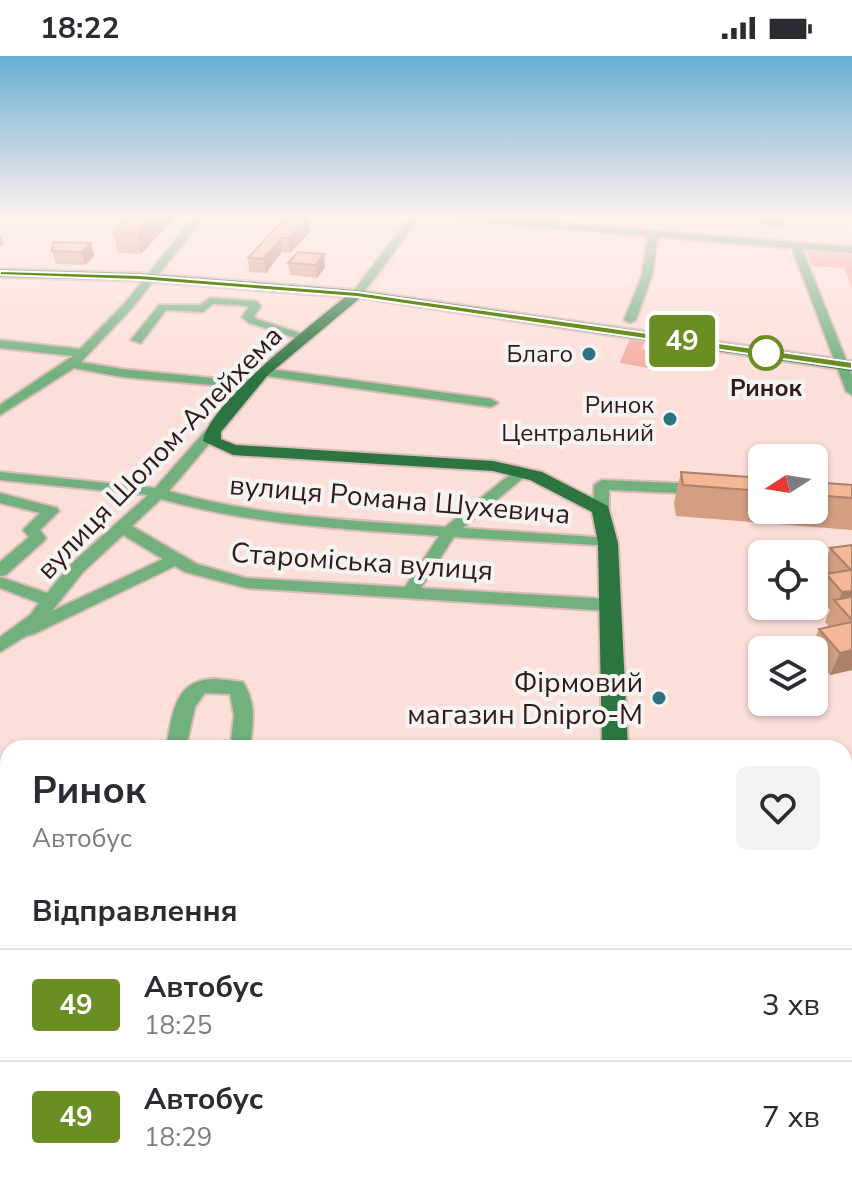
<!DOCTYPE html>
<html lang="uk">
<meta charset="utf-8">
<style>
:root{--surface:#fff;--page:#f2f2f3;--text:#2b2b33;--muted:#7c7c81;--line:#e1e1e2}
body{margin:0;font-family:"Nunito Sans",sans-serif;background:var(--page);color:var(--text);height:100vh;display:flex;flex-direction:column;font-size:30px;white-space:nowrap}
*{box-sizing:border-box;margin:0}
p{font-size:26px;color:var(--muted)}
.icon{flex:none;width:44px;height:44px;fill:none;stroke:currentColor;stroke-width:2;stroke-linecap:round;stroke-linejoin:round}
.map{position:relative;flex:1;overflow:hidden}
.panel{position:absolute;left:0px;top:684px;width:852px;height:448px;display:flex;flex-direction:column;background:var(--surface);border-radius:24px 24px 0 0;box-shadow:0 2px 6px #0004}
.panel>*{flex:none}
.badge{padding:0 16px;border-radius:6px;font-size:28px;line-height:52px}
.needle{width:52px;rotate:258deg}
.tools{position:absolute;left:748px;top:388px;display:grid;gap:16px}
.tools a{display:grid;place-items:center;width:80px;height:80px;border-radius:12px;background:var(--surface);box-shadow:0 2px 6px #0004;font-size:40px}
.map>.badge{position:absolute;translate:-50% -50%;box-shadow:0 0 0 4px #fff}
h2{padding:0 32px;font-size:30px;line-height:72px}
.round{display:grid;place-items:center;flex:none;width:84px;height:84px;border-radius:12px;background:var(--page)}
.headline{display:flex;align-items:center;justify-content:space-between;height:136px;padding:0 32px}
h1{font-size:38px;font-weight:700;line-height:60px}
ul{padding:0;list-style:none}
li{display:flex;align-items:center;gap:24px;height:112px;padding:0 32px;border-top:2px solid var(--line)}
li div{flex:1}
li b{display:block;font-size:30px}
li em{font-style:normal}
li .badge{min-width:88px;font-weight:700;text-align:center}
.status{display:flex;justify-content:space-between;align-items:center;height:56px;padding:0 40px;background:var(--surface);direction:ltr}
.status svg{height:22px;fill:currentColor}
.map>svg:first-child{display:block}
</style>
<div class="status"><b>18:22</b><svg viewBox="0 0 49 12"><path d="M0 12V9h3v3zM5 12V6h3v6zM10 12V3h3v9zM15 12V0h3v12zM26 1h20v11H26zM47 4h2v5h-2z"/></svg></div>
<div class="map">
<svg width="852" height="1132" viewBox="0 0 852 1132">
<rect width="100%" height="100%" fill="#fddfda"/>
<!-- green -->
<g fill="#f3ada1">
<polygon points="806,194 852,198 852,232 844,212 812,210"/>
<polygon points="630,282 645,284 642,293 663,297 658,310 651,309 649,312 620,307"/>
<polygon points="8,1029 8,1124 297,1124 293,1132 0,1132 0,1039"/>
<polygon points="844,1084 852,1085 852,1132 649,1132 648,1124 689,1124 704,1130 710,1124 844,1124"/>
<polygon points="432,1124 609,1124 609,1132 423,1132"/>
</g>
<!-- water -->
<polygon fill="#44a7b7" points="343,1124 432,1124 423,1132 335,1132"/>
<g fill="none" stroke-linecap="round" stroke-linejoin="round">
<!-- minor casing -->
<g stroke="#d9bcb7" stroke-width="4">
<g id="minor">
<polygon points="194,161 204,161 133,251 81,306 122,313 251,326 257,330 256,333 122,321 74,312 0,359 0,349 73,300 0,292 0,284 80,293 125,247"/>
<polygon points="410,161 420,161 361,240 353,240 353,236"/>
<polygon points="450,161 485,161 852,191 852,197 802,193 852,319 852,339 846,335 792,192 658,181 652,219 636,264 630,267 624,264 642,219 648,180 455,164"/>
<polygon points="210,242 256,245 261,250 254,260 257,263 311,281 305,285 249,267 242,261 249,250 213,248 203,256 166,254 141,287 131,284 159,249 200,249"/>
<polygon points="263,312 491,343 498,347 491,351 259,319 259,313"/>
<path d="M213 371 220 375 169 435C259 461 352 464 445 471L513 416H523V422L463 472 608 482 616 487 614 490 454 481 421 532 609 543 618 549 609 555 246 532 185 516 175 510 34 578 26 580 0 596V581L30 559 39 547 0 532V521L47 537 71 508 148 439 0 424V416L155 432 208 372ZM161 443C252 469 345 473 439 480L405 531 246 522 197 508 132 470ZM123 479 163 503 52 555 83 516Z"/>
<polygon points="602,424 699,428 707,433 699,438 609,434 609,454 601,459 593,454 594,429"/>
<polygon points="0,437 57,452 59,455 40,474 46,482 44,485 6,519 0,520 0,506 29,481 23,474 40,457 0,447"/>
<path d="M217 623 243 626C257 648 253 668 250 692H230L234 660 230 638 205 637 195 651 186 692H166C173 659 173 622 217 623Z"/>
<polygon points="0,821 8,823 8,848 0,845"/>
</g>
</g>
<!-- major casing -->
<g stroke="#d9bcb7" stroke-width="4">
<g id="major">
<path d="M0 213 139 217 357 234 852 305V315L360 242 268 319 221 376V383L236 389 493 405 542 416 608 450 618 487 628 692H602L598 487 592 456 530 424 493 415 233 399 203 385C208 348 314 267 345 241L139 225 0 221Z"/>
<rect x="844" y="797" width="8" height="24"/>
<polygon points="612,1124 648,1124 649,1132 611,1132"/>
</g>
</g>
<!-- minor -->
<use href="#minor" fill="#72b07e" fill-rule="evenodd"/>
<!-- major -->
<use href="#major" fill="#2c7540" fill-rule="evenodd"/>
</g>
<!-- wall -->
<g fill="#d39e82">
<polygon points="128,161 175,161 141,198 118,197 113,176"/>
<polygon points="757,161 784,161 782,171 765,171"/>
<polygon points="309,162 310,176 290,197 282,196 266,217 249,216 248,202"/>
<polygon points="91,187 94,200 85,209 56,208 52,195"/>
<polygon points="298,196 325,211 317,222 290,219 288,207"/>
<polygon points="681,416 762,422 762,454 814,454 814,426 852,429 852,474 676,460 674,447"/>
<polygon points="852,489 852,614 830,619 814,599 814,594 810,594 819,573 829,571 825,566 830,554 818,540 826,518 823,514 830,492"/>
</g>
<!-- shaded-wall -->
<g fill="#ac816a">
<polygon points="152,161 175,161 141,198 137,177"/>
<polygon points="309,162 310,176 290,197 288,182"/>
<polygon points="1,179 4,188 0,191 0,180"/>
<polygon points="281,182 282,196 266,217 264,203"/>
<polygon points="91,187 94,200 85,209 82,196"/>
<polygon points="324,198 325,211 317,222 316,209"/>
<polygon points="852,535 852,555 837,548 842,536"/>
<polygon points="852,594 852,614 830,619 840,597"/>
</g>
<!-- building -->
<g fill="#f5b897" stroke="#ac816a" stroke-width="2">
<polygon points="128,161 152,161 137,177 113,176"/>
<polygon points="286,161 309,162 288,182 281,182 264,203 248,202"/>
<polygon points="53,186 91,187 82,196 52,195"/>
<polygon points="298,196 324,198 316,209 288,207"/>
<polygon points="681,416 762,422 762,435 683,429"/>
<polygon points="814,426 852,429 852,442 814,439"/>
<polygon points="852,489 852,535 842,536 826,518 851,514 830,492"/>
<polygon points="852,541 852,564 834,544"/>
<polygon points="852,566 852,594 840,597 819,573"/>
</g>
<!-- sky -->
<linearGradient id="sky" x2="0" y2="1"><stop stop-color="#66afd4"/><stop offset="0.5" stop-color="#fef1ee"/><stop offset="1" stop-color="#fef1ee" stop-opacity="0"/></linearGradient>
<rect width="852" height="319" fill="url(#sky)"/>
<!-- line -->
<polygon fill="#6b8e23" stroke="#fff" stroke-width="2" points="0,215 139,219 357,236 852,306 852,313 357,241 139,224 0,219"/>
<!-- markers -->
<circle fill="#fff" stroke="#6b8e23" stroke-width="4" cx="766" cy="297" r="16"/>
<g fill="#2d7480" stroke="#f4f4f4" stroke-width="3">
<circle cx="589" cy="298" r="8"/>
<circle cx="670" cy="363" r="8"/>
<circle cx="659" cy="642" r="8"/>
</g>
<g text-anchor="middle" stroke-width="8" stroke-linejoin="round" paint-order="stroke">
<!-- far-poi labels -->
<g font-size="24" fill="#341a16" stroke="#f4f4f4" text-anchor="end">
<text x="573" y="306">Благо</text>
<text x="654" y="357">Ринок<tspan x="654" dy="28">Центральний</tspan></text>
</g>
<!-- far-stop labels -->
<g font-size="24" font-weight="bold" fill="#341a16" stroke="#f4f4f4">
<text x="766" y="340">Ринок</text>
</g>
<!-- street labels -->
<g font-size="28" fill="#341a16" stroke="#f4f4f4">
<text transform="translate(159 396) rotate(-46)" y="10">вулиця Шолом-Алейхема</text>
<text transform="translate(400 443) rotate(5)" y="10">вулиця Романа Шухевича</text>
<text transform="translate(362 505) rotate(4)" y="10">Староміська вулиця</text>
</g>
<!-- poi labels -->
<g font-size="28" fill="#341a16" stroke="#f4f4f4" text-anchor="end">
<text x="643" y="636">Фірмовий<tspan x="643" dy="32">магазин Dnipro-M</tspan></text>
</g>
</g>
</svg>
<div class="tools">
<a><svg class="needle" viewBox="-14 -14 28 28"><path d="M0-13l5 13h-10z" fill="#e53935"/><path d="M0 13l5-13h-10z" fill="#7c7c81"/></svg></a>
<a><svg class="icon" aria-label="locate" viewBox="0 0 24 24"><circle cx="12" cy="12" r="6"/><path d="M12 2v4M12 18v4M2 12h4M18 12h4"/></svg></a>
<a><svg class="icon" aria-label="layers" viewBox="0 0 24 24"><path d="M12 4l9 5-9 5-9-5zM3 14l9 5 9-5"/></svg></a>
</div>
<b class="badge" style="left:682px;top:285px;background:#6b8e23;color:#fff">49</b>
<section class="panel">
<div class="headline"><div><h1>Ринок</h1><p>Автобус</p></div><a class="round"><svg class="icon" aria-label="heart" viewBox="0 0 24 24"><path d="M12 20l-8-8c-3-5 5-10 8-4 3-6 11-1 8 4z"/></svg></a></div>
<h2>Відправлення</h2>
<ul>
<li><span class="badge" style="background:#6b8e23;color:#fff">49</span><div><b>Автобус</b><p>18:25</p></div><em>3 хв</em></li>
<li><span class="badge" style="background:#6b8e23;color:#fff">49</span><div><b>Автобус</b><p>18:29</p></div><em>7 хв</em></li>
</ul>
</section>
</div>
